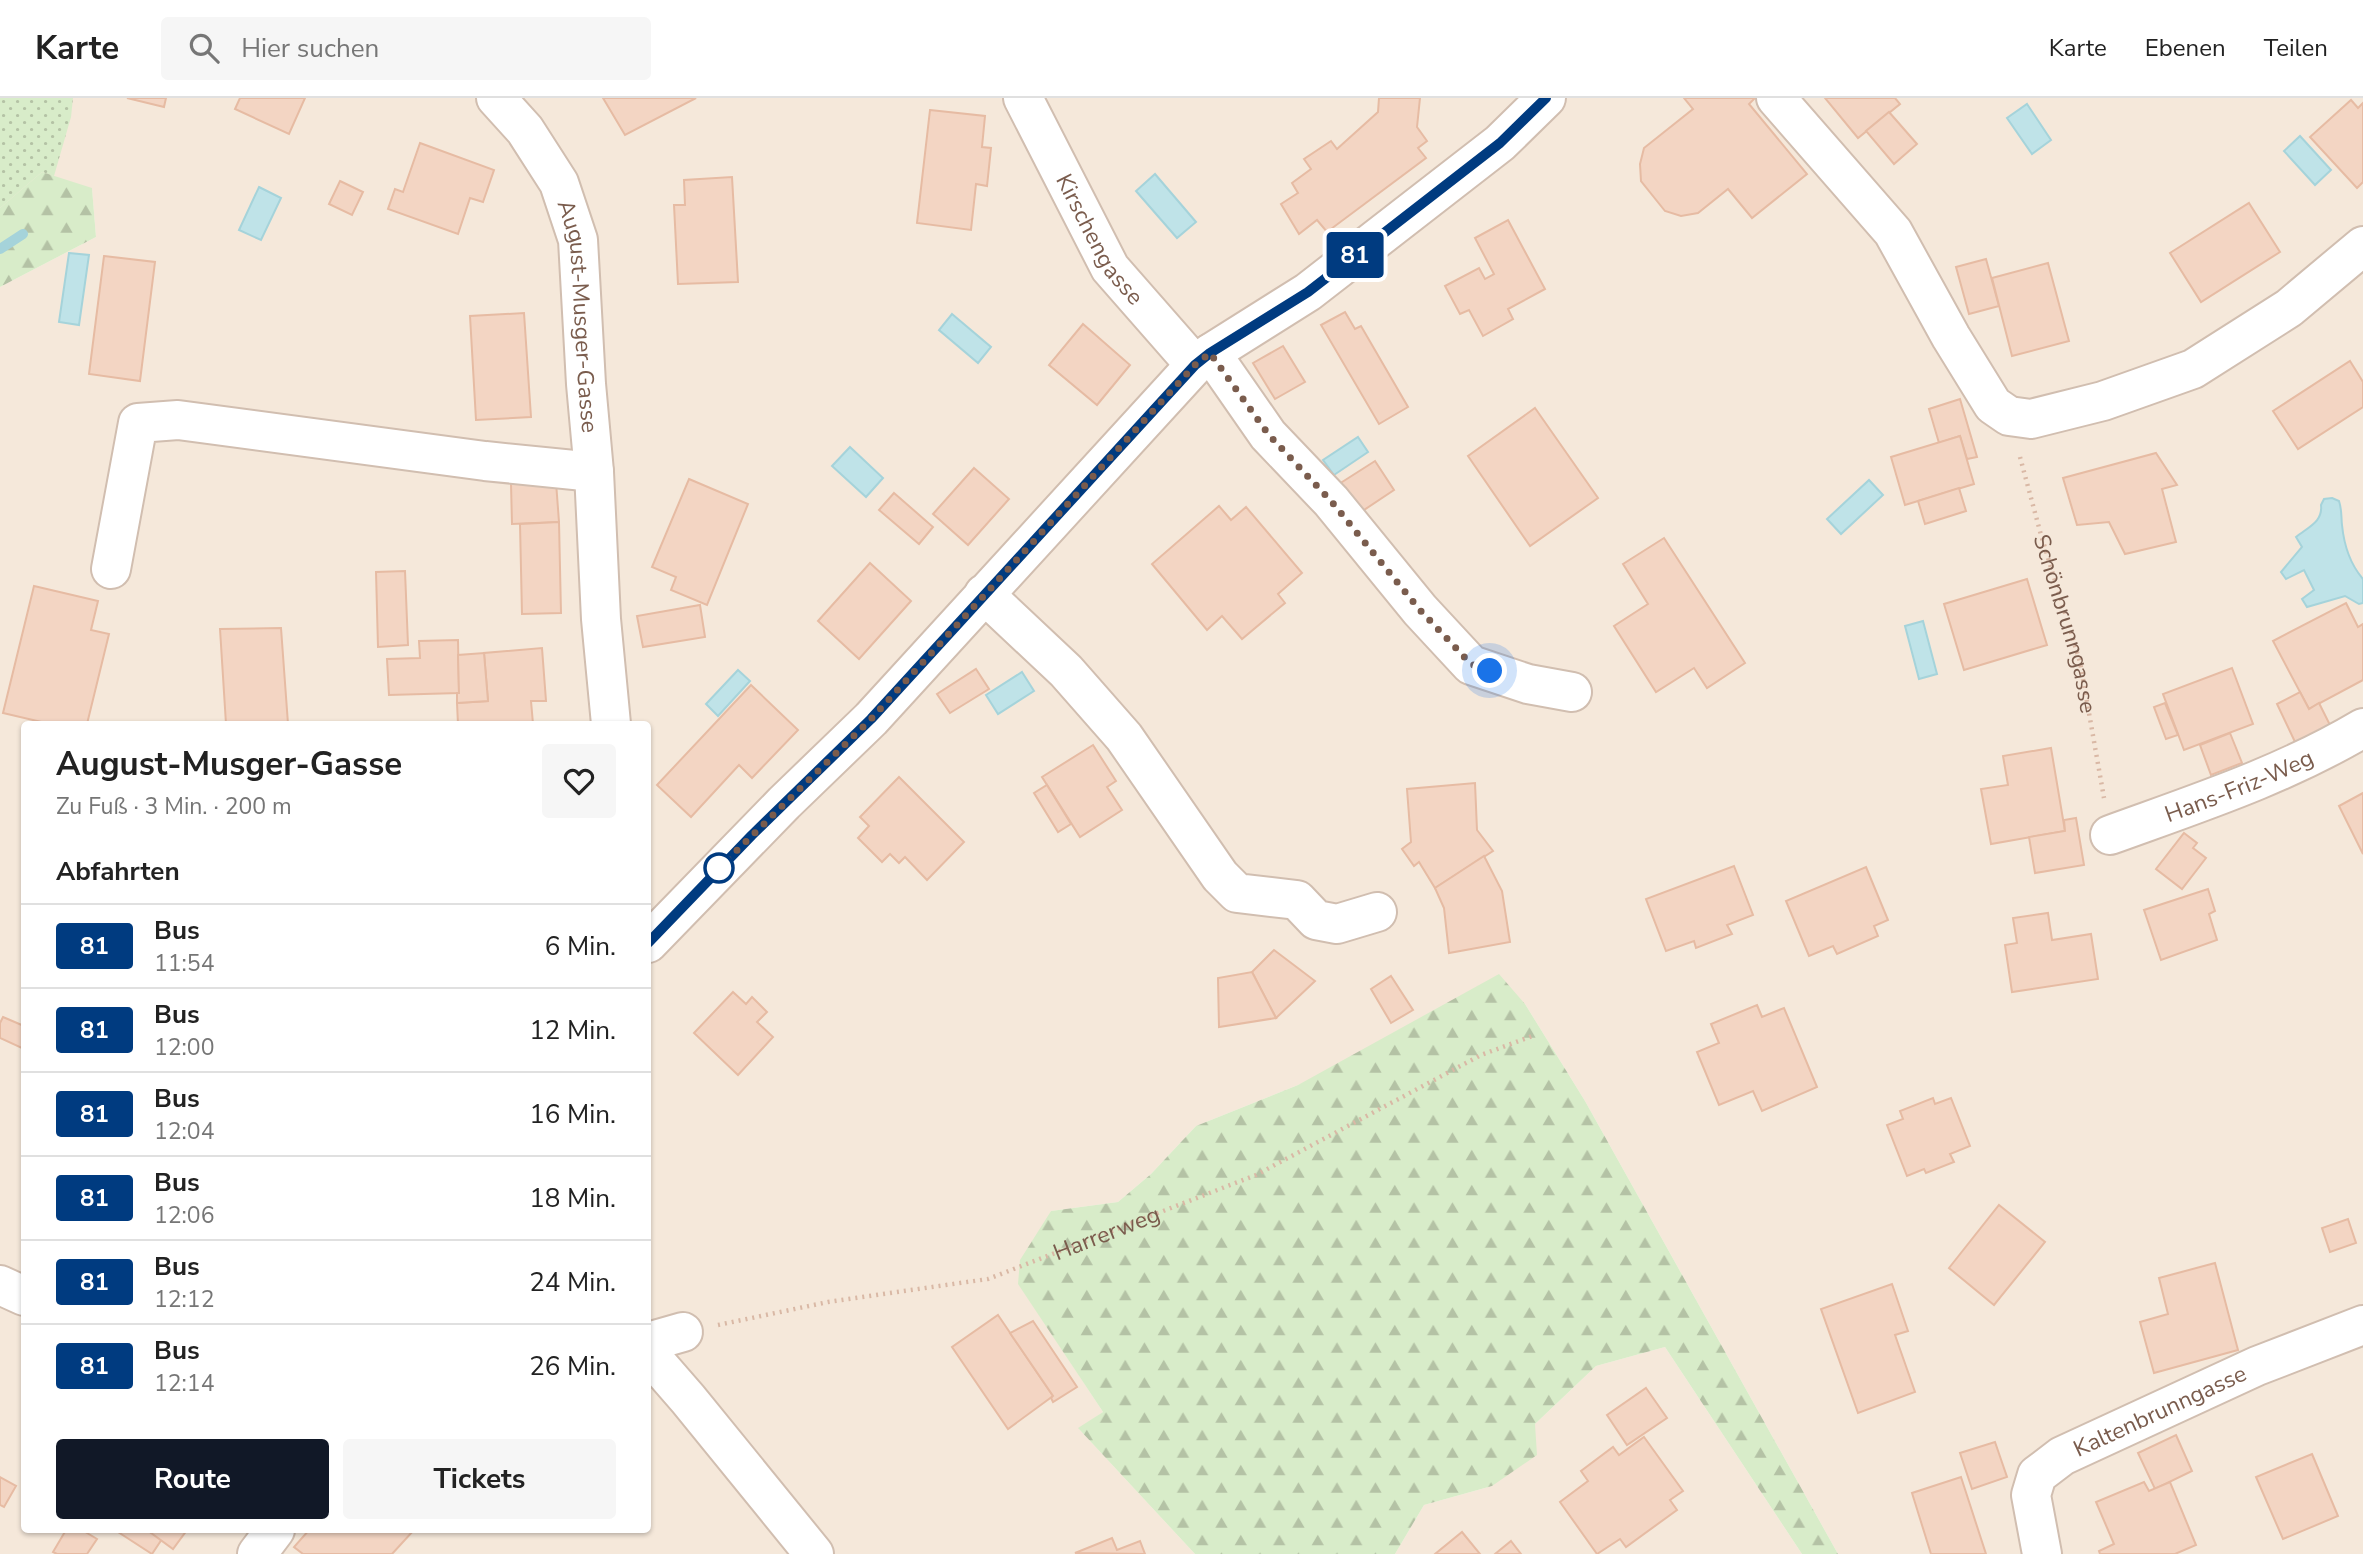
<!DOCTYPE html>
<html lang="de">
<meta charset="utf-8">
<style>
:root{--surface:#fff;--page:#f6f6f6;--text:#222;--muted:#767676;--line:#e0e0e0;--accent:#111827}
body{margin:0;font-family:"Nunito Sans",sans-serif;background:var(--page);color:var(--text);height:100vh;display:flex;flex-direction:column;font-size:26px;white-space:nowrap}
*{box-sizing:border-box;margin:0}
p{font-size:23px;color:var(--muted)}
.icon{flex:none;width:38px;height:38px;fill:none;stroke:currentColor;stroke-width:2;stroke-linecap:round;stroke-linejoin:round}
.map{position:relative;flex:1;overflow:hidden}
.panel{position:absolute;left:21px;top:623px;width:630px;height:812px;display:flex;flex-direction:column;background:var(--surface);border-radius:7px;box-shadow:0 2px 5px #0004}
.panel>*{flex:none}
.badge{padding:0 14px;border-radius:5px;font-size:24px;line-height:46px}
.you{position:absolute;width:35px;height:35px;margin:-18px;border:5px solid #fff;border-radius:50%;background:#1a73e8;box-shadow:0 0 0 10px #1a73e833}
.map>.badge{position:absolute;translate:-50% -50%;box-shadow:0 0 0 4px #fff}
h2{padding:0 35px;font-size:26px;line-height:63px}
.round{display:grid;place-items:center;flex:none;width:74px;height:74px;border-radius:7px;background:var(--page)}
.overview{display:flex;align-items:center;justify-content:space-between;height:119px;padding:0 35px}
h1{font-size:33px;font-weight:700;line-height:52px}
.cta{display:flex;gap:14px;margin-top:auto;padding:14px 35px}
.cta a{flex:1;height:80px;border-radius:7px;background:var(--accent);color:#fff;font-size:28px;font-weight:700;line-height:80px;text-align:center}
.cta a+a{background:var(--page);color:var(--text)}
ul{padding:0;list-style:none}
li{display:flex;align-items:center;gap:21px;height:84px;padding:0 35px;border-top:2px solid var(--line)}
li div{flex:1}
li b{display:block;font-size:26px}
li em{font-style:normal}
li .badge{min-width:77px;font-weight:700;text-align:center}
header{display:flex;align-items:center;gap:42px;box-sizing:border-box;height:98px;padding:0 35px;background:var(--surface);border-bottom:2px solid var(--line)}
header strong{font-size:33px}
nav{display:flex;gap:38px;margin-inline-start:auto;font-size:24px}
.search{width:490px;height:63px;background:var(--page);display:flex;align-items:center;gap:18px;box-sizing:border-box;padding:0 24px;border-radius:7px;color:var(--muted);font-size:26px}
.map>svg:first-child{display:block}
</style>
<header>
<strong>Karte</strong>
<div class="search"><svg class="icon" aria-label="search" viewBox="0 0 24 24"><circle cx="10" cy="10" r="6"/><path d="M15 15l6 6"/></svg>Hier suchen</div>
<nav><a>Karte</a><a>Ebenen</a><a>Teilen</a></nav>
</header>
<div class="map">
<svg width="2363" height="1456" viewBox="0 0 2363 1456">
<defs>
<pattern id="grass-dots" width="8" height="8" patternUnits="userSpaceOnUse" patternTransform="scale(1.75)"><rect width="8" height="8" fill="#d8ecc9"/><path d="M2 2h.1M6 6h.1" fill="none" stroke="#b4c2a5" stroke-width="1.8" stroke-linecap="round"/></pattern>
<pattern id="forest-firs" width="22" height="20" patternUnits="userSpaceOnUse" patternTransform="scale(1.75)"><rect width="22" height="20" fill="#d8ecc9"/><path d="M5 1l3.5 6h-7zM16 11l3.5 6h-7z" fill="#b4c2a5"/></pattern>
</defs>
<rect width="100%" height="100%" fill="#fdf6ec"/>
<!-- residential -->
<g fill="#f5e8da" fill-rule="evenodd">
<path d="M0 0H2363V1456H1838L1585 1003 1525 906 1298 987 1196 1028 1151 1076 1118 1104 1051 1113 1019 1186 1103 1314 1079 1331 1195 1456H0V189L96 139 92 90 0 110ZM24 626H648V1432H24Z"/>
<polygon points="1665,1249 1802,1456 1395,1456 1424,1407 1492,1388 1535,1326 1596,1268"/>
</g>
<!-- grass -->
<polygon fill="url(#grass-dots)" points="0,0 73,0 71,19 54,78 42,74 0,110"/>
<!-- forest -->
<g fill="url(#forest-firs)">
<polygon points="42,74 92,90 96,139 0,189 0,110"/>
<polygon points="1499,876 1525,906 1585,1003 1838,1456 1802,1456 1665,1249 1596,1268 1535,1326 1537,1357 1492,1388 1424,1407 1395,1456 1195,1456 1078,1330 1103,1314 1018,1186 1020,1162 1051,1113 1118,1104 1151,1076 1196,1028 1298,987"/>
</g>
<!-- water -->
<g fill="#bfe3e8" stroke="#a5d3da" stroke-width="2">
<polygon points="2027,6 2051,42 2032,56 2007,20"/>
<polygon points="2300,38 2331,72 2315,87 2284,53"/>
<polygon points="1155,76 1196,124 1177,140 1136,93"/>
<polygon points="259,89 281,100 261,142 239,132"/>
<polygon points="69,155 89,157 79,227 59,224"/>
<polygon points="952,216 991,249 978,265 939,232"/>
<polygon points="1358,339 1368,354 1334,377 1323,362"/>
<polygon points="850,349 883,380 866,399 832,368"/>
<polygon points="1869,382 1883,397 1841,436 1827,421"/>
<path d="M2332 400 2339 403C2342 412 2341 418 2342 427 2344 447 2350 466 2363 481V505L2359 506 2345 498 2307 509 2302 501 2314 492 2304 472 2286 481 2281 474 2302 449 2296 439C2308 429 2323 424 2321 407L2324 401Z"/>
<polygon points="1923,523 1937,576 1919,581 1905,528"/>
<polygon points="738,572 750,583 718,618 706,606"/>
<polygon points="1022,574 1034,593 998,616 986,597"/>
</g>
<g fill="none" stroke-linecap="round" stroke-linejoin="round">
<!-- stream -->
<polyline stroke="#a5d3da" stroke-width="10" points="0,151 23,136"/>
</g>
<!-- building -->
<g fill="#f3d5c3" stroke="#e6bba3" stroke-width="2">
<polygon points="127,0 166,0 164,9"/>
<polygon points="240,0 305,0 289,36 235,11"/>
<polygon points="603,0 696,0 625,37"/>
<polygon points="1379,0 1420,0 1417,29 1427,43 1418,50 1426,60 1327,134 1317,122 1299,136 1281,106 1298,95 1292,85 1311,71 1304,61 1331,43 1337,51 1378,14"/>
<polygon points="1684,0 1755,0 1749,6 1807,76 1752,120 1728,91 1698,115 1681,118 1665,113 1641,83 1640,66 1644,50 1693,11"/>
<polygon points="1825,0 1895,0 1900,6 1858,40"/>
<polygon points="2351,2 2358,10 2363,5 2363,84 2357,90 2310,39"/>
<polygon points="930,12 985,18 982,49 991,50 987,88 976,86 971,132 917,125"/>
<polygon points="1889,14 1917,46 1894,66 1866,33"/>
<polygon points="420,45 494,72 483,104 470,100 458,136 388,111 395,91 403,94"/>
<polygon points="732,79 738,184 678,186 674,107 685,107 684,82"/>
<polygon points="340,83 363,94 352,117 329,106"/>
<polygon points="2249,105 2280,154 2201,204 2170,155"/>
<polygon points="1508,122 1545,191 1508,211 1513,221 1483,238 1469,212 1460,216 1445,188 1479,170 1485,181 1494,176 1475,140"/>
<polygon points="104,158 155,164 140,283 89,276"/>
<polygon points="1986,161 1999,208 1969,216 1956,169"/>
<polygon points="2048,165 2069,243 2012,258 1992,180"/>
<polygon points="1345,214 1355,231 1361,228 1408,309 1379,326 1321,227"/>
<polygon points="524,215 531,319 476,322 470,218"/>
<polygon points="1083,226 1130,267 1097,307 1049,267"/>
<polygon points="1283,248 1305,284 1275,301 1253,265"/>
<polygon points="2350,263 2363,284 2363,309 2298,351 2273,313"/>
<polygon points="1960,301 1977,359 1967,361 1960,338 1939,345 1929,311"/>
<polygon points="1535,310 1598,400 1530,448 1468,358"/>
<polygon points="1960,338 1974,386 1905,407 1891,359"/>
<polygon points="2156,355 2177,387 2162,391 2176,444 2125,456 2109,424 2077,427 2063,380"/>
<polygon points="1375,363 1394,392 1358,416 1339,386"/>
<polygon points="974,370 1009,401 968,447 933,416"/>
<polygon points="689,381 748,406 707,507 671,492 676,479 652,469"/>
<polygon points="556,384 559,424 512,426 511,386"/>
<polygon points="1959,390 1966,413 1925,426 1918,403"/>
<polygon points="894,395 933,429 919,446 879,412"/>
<polygon points="1219,408 1231,422 1246,409 1302,475 1278,496 1285,505 1242,541 1222,518 1207,532 1152,466"/>
<polygon points="559,424 561,515 522,516 520,426"/>
<polygon points="1664,440 1745,565 1707,590 1694,570 1656,594 1614,528 1648,506 1623,466"/>
<polygon points="870,465 911,503 859,561 818,523"/>
<polygon points="405,473 408,547 378,549 376,474"/>
<polygon points="2027,481 2047,547 1964,572 1944,506"/>
<polygon points="34,488 98,503 91,532 109,536 87,626 50,626 3,615"/>
<polygon points="2346,505 2358,529 2363,526 2363,582 2309,611 2273,543"/>
<polygon points="700,507 705,539 643,549 637,518"/>
<polygon points="281,530 288,626 226,626 220,531"/>
<polygon points="458,542 459,595 389,597 387,561 420,560 419,543"/>
<polygon points="542,550 546,603 531,603 533,626 458,626 457,605 488,603 484,555"/>
<polygon points="484,555 488,603 457,605 457,595 459,595 458,557"/>
<polygon points="2232,570 2253,626 2184,652 2163,596"/>
<polygon points="976,571 989,591 950,615 937,596"/>
<polygon points="751,587 798,632 752,680 739,667 691,719 657,687"/>
<polygon points="2300,594 2309,611 2319,605 2330,627 2296,646 2277,606"/>
<polygon points="2165,605 2178,637 2166,641 2154,609"/>
<polygon points="2230,635 2242,665 2211,677 2200,647"/>
<polygon points="1093,647 1116,683 1107,689 1122,712 1080,739 1042,679"/>
<polygon points="2051,650 2065,733 1991,746 1981,691 2008,687 2003,658"/>
<polygon points="899,679 964,744 927,782 905,759 899,765 890,756 882,764 858,740 869,728 860,719"/>
<polygon points="1475,685 1477,732 1493,753 1435,790 1419,764 1414,768 1402,751 1411,744 1407,691"/>
<polygon points="1047,687 1071,726 1058,734 1034,695"/>
<polygon points="2363,695 2363,756 2339,708"/>
<polygon points="2076,720 2084,767 2035,775 2029,739 2065,733 2064,722"/>
<polygon points="2184,735 2197,745 2193,750 2206,760 2182,791 2156,771"/>
<polygon points="1484,758 1502,793 1510,844 1449,855 1444,810 1435,790"/>
<polygon points="1734,768 1753,817 1727,827 1732,836 1696,850 1694,843 1666,853 1646,801"/>
<polygon points="1866,769 1888,822 1874,828 1878,838 1837,856 1833,848 1809,858 1786,803"/>
<polygon points="2208,791 2215,813 2209,816 2217,842 2161,862 2144,812"/>
<polygon points="2048,815 2052,842 2091,836 2098,881 2012,894 2005,847 2017,845 2013,820"/>
<polygon points="1274,852 1315,883 1276,920 1252,874"/>
<polygon points="1252,874 1276,920 1219,929 1218,880"/>
<polygon points="1391,878 1413,912 1391,925 1371,891"/>
<polygon points="733,894 746,906 752,899 767,914 757,924 773,939 738,977 694,935"/>
<polygon points="1757,907 1762,919 1784,910 1817,989 1762,1013 1753,993 1719,1007 1697,954 1719,945 1711,926"/>
<polygon points="3,919 24,928 24,951 0,940 0,925"/>
<polygon points="1933,1000 1935,1006 1951,1000 1970,1048 1950,1056 1954,1064 1926,1075 1924,1071 1907,1078 1887,1027 1903,1021 1900,1013"/>
<polygon points="1999,1107 2045,1144 1994,1207 1949,1170"/>
<polygon points="2348,1121 2356,1145 2330,1154 2322,1130"/>
<polygon points="2215,1165 2238,1252 2154,1275 2140,1224 2168,1216 2159,1180"/>
<polygon points="1892,1186 1908,1233 1895,1237 1915,1294 1858,1315 1821,1211"/>
<polygon points="998,1217 1053,1298 1008,1331 952,1249"/>
<polygon points="1033,1223 1077,1289 1053,1304 1051,1300 1053,1298 1010,1235"/>
<polygon points="1646,1290 1667,1320 1627,1347 1607,1317"/>
<polygon points="2176,1337 2192,1373 2155,1391 2138,1355"/>
<polygon points="1644,1339 1683,1393 1670,1402 1677,1412 1626,1449 1620,1441 1597,1456 1560,1404 1588,1383 1581,1373 1613,1349 1619,1357"/>
<polygon points="1995,1344 2007,1379 1972,1391 1960,1355"/>
<polygon points="2312,1356 2338,1418 2283,1441 2256,1379"/>
<polygon points="0,1379 16,1388 4,1409 0,1407"/>
<polygon points="1961,1379 1986,1456 1931,1456 1912,1395"/>
<polygon points="2144,1384 2149,1393 2170,1384 2196,1447 2175,1456 2100,1456 2099,1453 2114,1446 2096,1404"/>
<polygon points="66,1432 82,1432 97,1441 87,1456 57,1456 53,1454"/>
<polygon points="115,1432 147,1432 162,1441 152,1456"/>
<polygon points="147,1432 187,1432 173,1451"/>
<polygon points="309,1432 414,1432 392,1456 303,1456 294,1449"/>
<polygon points="1462,1434 1480,1456 1435,1456"/>
<polygon points="1112,1440 1117,1452 1140,1443 1145,1456 1075,1455"/>
<polygon points="1511,1443 1521,1456 1495,1456"/>
</g>
<g fill="none" stroke-linecap="round" stroke-linejoin="round">
<!-- minor casing -->
<g stroke="#d1beb0" stroke-width="42">
<g id="minor">
<path id="s3" d="M496 0 525 32 559 85 578 142 586 286 594 374 601 521 611 626"/>
<path id="s4" d="M1023 0 1110 170 1195 267"/>
<polyline points="1776,0 1893,134 1951,239 1993,307 2009,318 2031,321 2103,303 2193,271 2289,210 2363,148"/>
<polyline points="1211,255 1268,337 1331,403 1420,512 1471,567 1528,586 1572,594"/>
<polyline points="111,471 138,325 178,322 485,363 594,374"/>
<polyline points="984,496 1066,573 1124,639 1220,778 1237,795 1297,802 1316,822 1337,826 1377,814"/>
<path id="s5" d="M2110 737C2198 705 2282 678 2363 630"/>
<polyline points="648,845 784,705 871,621 1195,267 1211,255 1308,194 1500,45 1546,0"/>
<polyline points="0,1187 24,1198"/>
<polyline points="648,1244 683,1234"/>
<polyline points="648,1255 688,1301 814,1456"/>
<polyline points="257,1456 275,1432"/>
<path id="s6" d="M2042 1456 2031 1397 2037 1377 2062 1358 2257 1268 2363 1227"/>
</g>
</g>
<!-- path -->
<g stroke="#d9b8a5" stroke-width="4.5" stroke-dasharray="2 5" stroke-linecap="butt">
<path id="s1" d="M2020 359 2041 437 2080 564 2104 700"/>
<path id="s2" d="M718 1227 828 1204 988 1181 1256 1077 1481 957 1535 937"/>
</g>
<!-- minor -->
<use href="#minor" stroke="#fff" stroke-width="38"/>
</g>
<g fill="none" stroke-linecap="round" stroke-linejoin="round">
<!-- line casing -->
<g stroke="#fff" stroke-width="16">
<polyline id="line" points="648,845 752,737 871,621 1195,267 1210,255 1308,194 1500,45 1546,0"/>
</g>
<!-- line -->
<use href="#line" stroke="#003b80" stroke-width="10"/>
<!-- walk -->
<polyline stroke="#7a5c4d" stroke-width="7" stroke-dasharray="0 12.6" points="719,770 871,621 1195,267 1210,255 1269,337 1331,403 1420,512 1471,566 1490,573"/>
</g>
<!-- markers -->
<circle fill="#fff" stroke="#003b80" stroke-width="3.5" cx="719" cy="770" r="14"/>
<g text-anchor="middle" stroke-width="7" stroke-linejoin="round" paint-order="stroke">
<!-- street labels -->
<g font-size="23" fill="#7a5c4d" stroke="#fffaf3">
<text dy="8" stroke="none"><textPath href="#s4" startOffset="161">Kirschengasse</textPath></text>
<text dy="8" stroke="none"><textPath href="#s3" startOffset="242">August-Musger-Gasse</textPath></text>
<text dy="8" stroke="none"><textPath href="#s1" startOffset="173">Schönbrunngasse</textPath></text>
<text dy="8" stroke="none"><textPath href="#s5" startOffset="138">Hans-Friz-Weg</textPath></text>
<text dy="8" stroke="none"><textPath href="#s2" startOffset="401">Harrerweg</textPath></text>
<text dy="8" stroke="none"><textPath href="#s6" startOffset="220">Kaltenbrunngasse</textPath></text>
</g>
</g>
</svg>
<div class="you" style="left:1490px;top:573px"></div>
<b class="badge" style="left:1355px;top:157px;background:#003b80;color:#fff">81</b>
<section class="panel">
<div class="overview"><div><h1>August-Musger-Gasse</h1><p>Zu Fuß · 3 Min. · 200 m</p></div><a class="round"><svg class="icon" aria-label="heart" viewBox="0 0 24 24"><path d="M12 20l-8-8c-3-5 5-10 8-4 3-6 11-1 8 4z"/></svg></a></div>
<h2>Abfahrten</h2>
<ul>
<li><span class="badge" style="background:#003b80;color:#fff">81</span><div><b>Bus</b><p>11:54</p></div><em>6 Min.</em></li>
<li><span class="badge" style="background:#003b80;color:#fff">81</span><div><b>Bus</b><p>12:00</p></div><em>12 Min.</em></li>
<li><span class="badge" style="background:#003b80;color:#fff">81</span><div><b>Bus</b><p>12:04</p></div><em>16 Min.</em></li>
<li><span class="badge" style="background:#003b80;color:#fff">81</span><div><b>Bus</b><p>12:06</p></div><em>18 Min.</em></li>
<li><span class="badge" style="background:#003b80;color:#fff">81</span><div><b>Bus</b><p>12:12</p></div><em>24 Min.</em></li>
<li><span class="badge" style="background:#003b80;color:#fff">81</span><div><b>Bus</b><p>12:14</p></div><em>26 Min.</em></li>
</ul>
<div class="cta"><a>Route</a><a>Tickets</a></div>
</section>
</div>
